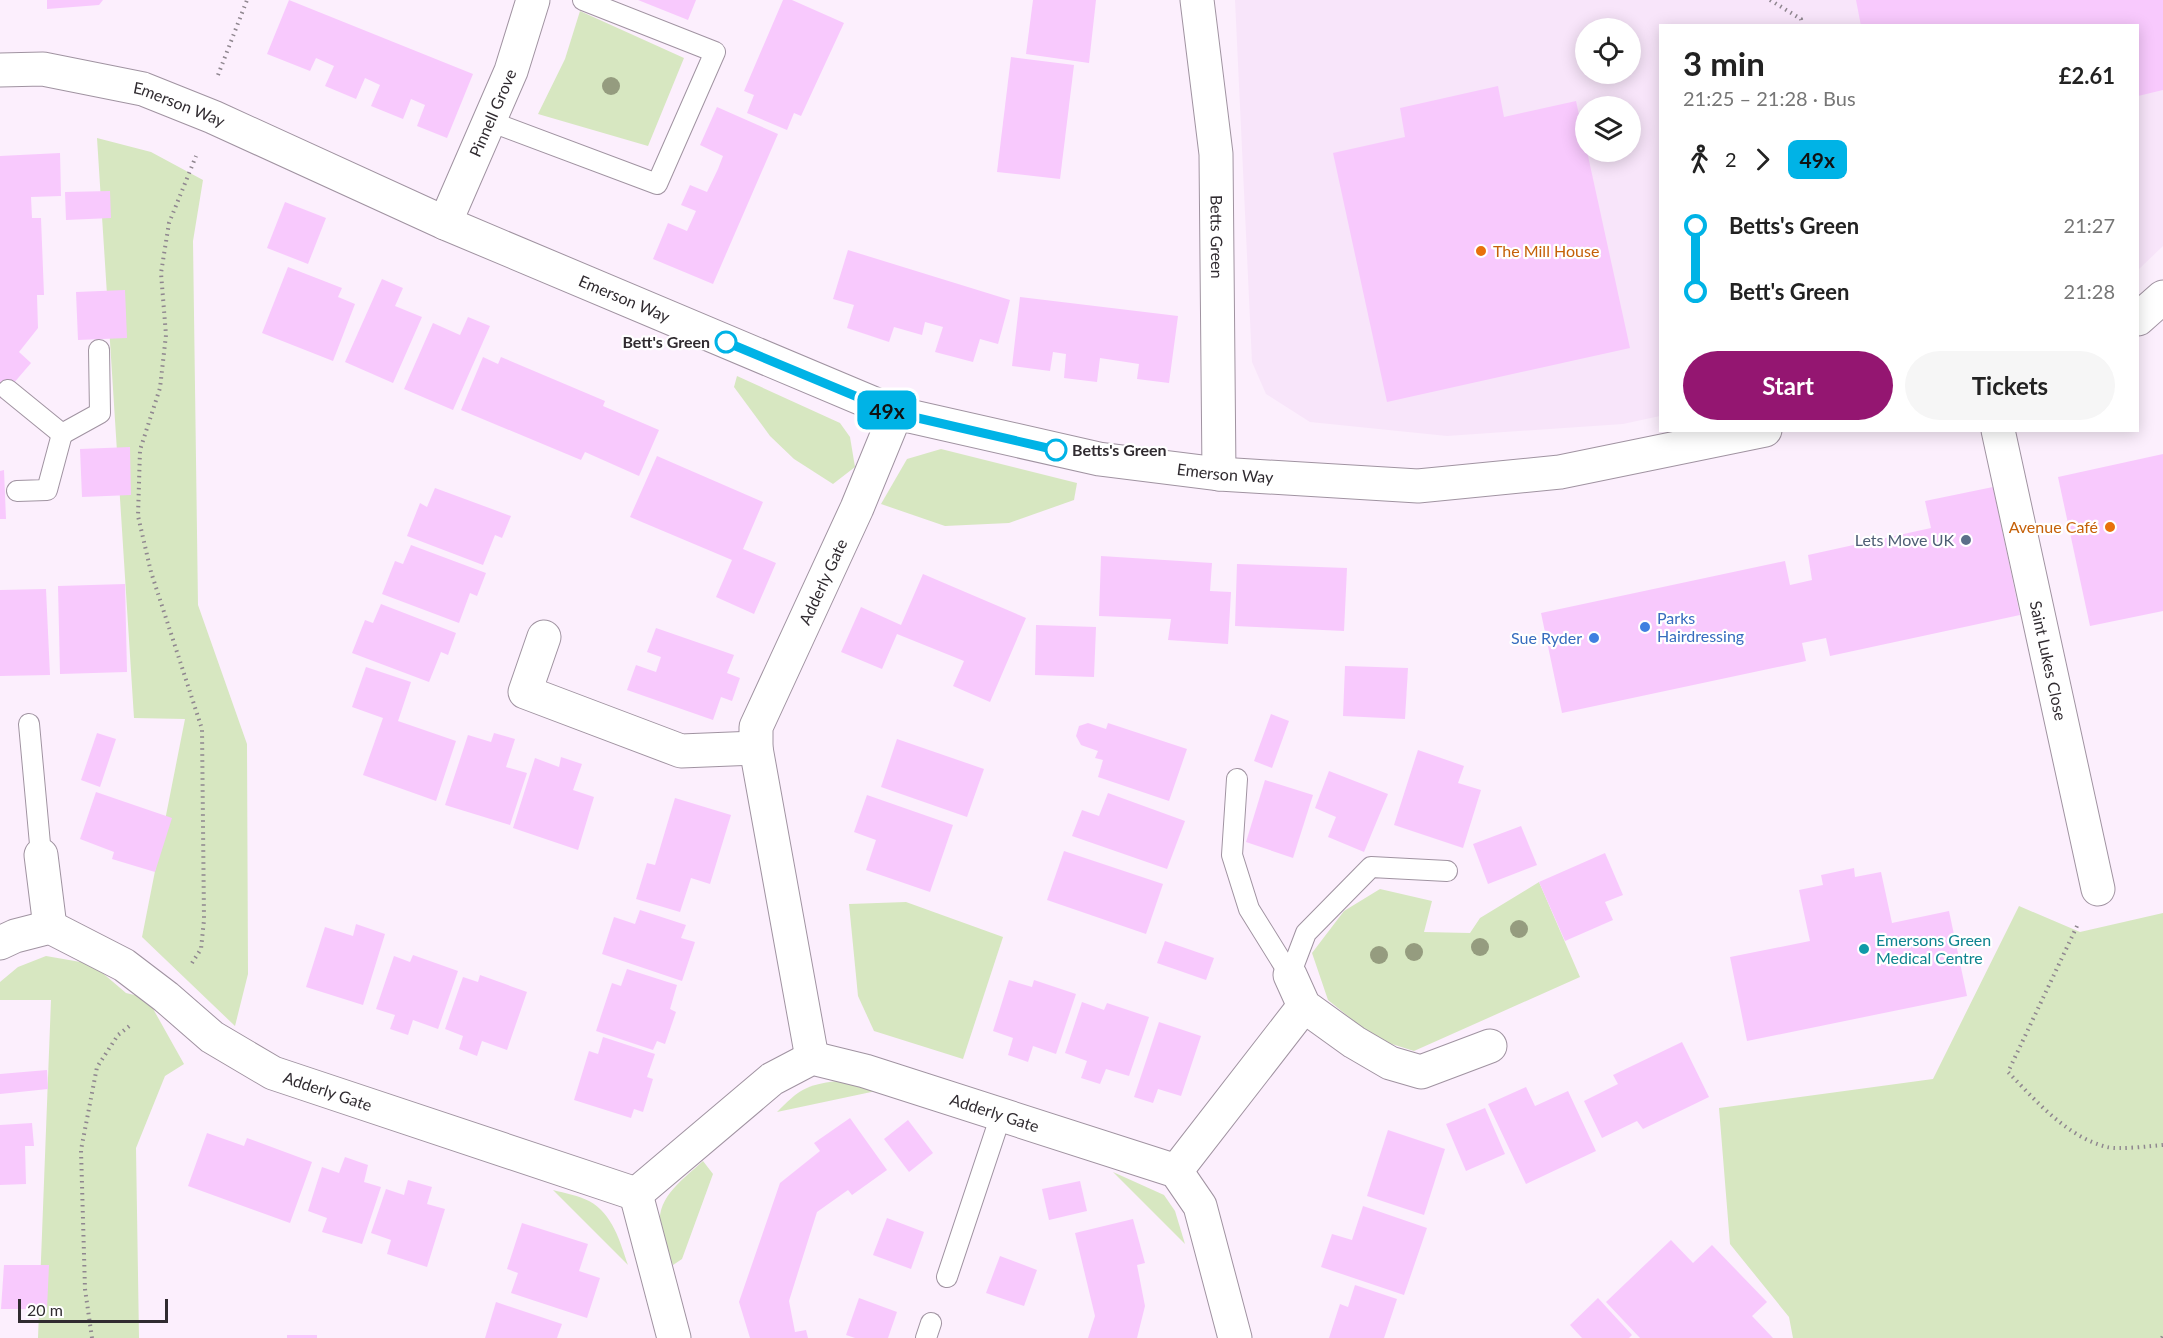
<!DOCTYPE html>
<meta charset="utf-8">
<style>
:root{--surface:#fff;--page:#f6f6f6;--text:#222;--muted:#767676;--accent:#941671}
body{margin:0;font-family:Lato,sans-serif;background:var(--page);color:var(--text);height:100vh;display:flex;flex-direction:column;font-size:22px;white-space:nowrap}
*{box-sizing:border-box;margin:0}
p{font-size:20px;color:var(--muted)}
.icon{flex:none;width:33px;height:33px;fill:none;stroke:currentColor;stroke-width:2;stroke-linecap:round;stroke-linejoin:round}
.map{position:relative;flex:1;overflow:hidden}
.details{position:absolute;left:1659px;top:24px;width:480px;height:408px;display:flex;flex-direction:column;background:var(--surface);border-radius:0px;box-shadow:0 3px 15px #0003}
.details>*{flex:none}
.badge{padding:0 12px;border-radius:9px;font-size:21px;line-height:39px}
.fabs{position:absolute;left:1575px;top:18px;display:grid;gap:12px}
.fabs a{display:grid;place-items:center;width:66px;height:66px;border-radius:50%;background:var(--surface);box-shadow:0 3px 15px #0003;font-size:30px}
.scale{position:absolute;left:18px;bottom:15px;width:150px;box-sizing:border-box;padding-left:6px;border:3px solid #302b30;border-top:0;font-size:16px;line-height:21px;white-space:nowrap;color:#302b30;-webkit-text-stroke:4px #fff;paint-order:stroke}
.map>.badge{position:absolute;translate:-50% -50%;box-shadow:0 0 0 3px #fff}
.legs{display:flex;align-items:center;gap:9px;height:66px;padding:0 24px;font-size:20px}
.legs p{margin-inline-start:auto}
.head{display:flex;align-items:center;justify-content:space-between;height:102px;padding:0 24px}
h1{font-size:33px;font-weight:700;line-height:45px}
.cta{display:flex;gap:12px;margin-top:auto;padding:12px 24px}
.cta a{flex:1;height:69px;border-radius:36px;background:var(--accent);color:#fff;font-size:24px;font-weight:700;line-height:69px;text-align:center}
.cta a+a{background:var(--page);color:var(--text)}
ul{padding:0 24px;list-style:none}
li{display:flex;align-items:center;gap:21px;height:66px;font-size:22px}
li i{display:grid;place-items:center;width:9px;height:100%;margin:0 8px;background:currentColor}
li i::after{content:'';width:15px;height:15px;margin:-8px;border:4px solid;border-radius:50%;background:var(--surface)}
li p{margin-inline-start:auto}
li:first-child i{background:linear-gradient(#0000 50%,currentColor 0)}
li:last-child i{background:linear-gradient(currentColor 50%,#0000 0)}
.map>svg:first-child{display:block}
</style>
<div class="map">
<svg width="2163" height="1338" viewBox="0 0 2163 1338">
<rect width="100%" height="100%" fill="#fceffd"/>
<!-- built -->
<path fill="#f8e5fa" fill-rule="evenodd" d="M1235 0H2163V246L2138 270V26H1660V416L1623 424 1447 436 1310 422 1266 394 1252 362ZM1586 28H1630V74H1586ZM1586 106H1630V152H1586Z"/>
<!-- green -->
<g fill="#d7e7c1">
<polygon points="580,11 684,58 648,146 538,114 565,59"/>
<polygon points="97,138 151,152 203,180 193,241 198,605 247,744 248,974 235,1026 142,937 185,719 134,718"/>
<polygon points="737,376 840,423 850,437 855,467 833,484 794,459 770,436 734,387"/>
<polygon points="941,449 1077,483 1074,500 1009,523 945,526 881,504 907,459"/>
<polygon points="1539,882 1580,977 1414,1051 1376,1039 1328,1000 1312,953 1344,911 1380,889 1432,901 1424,932 1470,933 1480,918"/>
<polygon points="906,902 1003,937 963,1059 874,1031 858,996 849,904"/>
<polygon points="2019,906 2080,932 2163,913 2163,1338 1793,1338 1789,1317 1730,1244 1719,1108 1933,1079"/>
<polygon points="46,956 92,964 126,993 147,998 184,1064 165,1076 136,1148 139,1338 38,1338 51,1000 0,1000 0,982 18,967"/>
<path d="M837 1081 876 1091 777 1112C799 1090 805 1085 837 1081Z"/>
<path d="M703 1161 713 1174 682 1259 673 1265C669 1253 661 1238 660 1225 657 1196 684 1179 703 1161Z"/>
<polygon points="1113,1172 1164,1195 1175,1211 1185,1244"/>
<path d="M553 1190C565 1193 579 1196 589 1201 613 1214 620 1242 628 1265Z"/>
</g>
<!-- building -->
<g fill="#f8c9fd">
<polygon points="47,0 103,0 99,5 47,9"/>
<polygon points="289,0 473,74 447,138 417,126 425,105 411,99 403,119 371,106 380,85 365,78 356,99 325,86 334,66 316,58 310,71 267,54"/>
<polygon points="638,0 696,0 688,20"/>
<polygon points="783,0 792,0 844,23 801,116 794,113 787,130 747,113 754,95 744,91"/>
<polygon points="1033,0 1096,0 1089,63 1026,54"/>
<polygon points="1856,0 2163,0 2163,90 2138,96 2138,26 1861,26"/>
<polygon points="1011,57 1074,65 1060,179 997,172"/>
<polygon points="1498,86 1504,117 1576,101 1630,348 1387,402 1333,153 1405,137 1400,108"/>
<polygon points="717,107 778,134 713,284 653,259 668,223 687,231 696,211 681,205 690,185 707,192 718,169 723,156 700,145"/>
<polygon points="60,153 61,196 31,197 32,218 41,218 44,295 37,295 38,328 19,352 31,363 0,399 0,156"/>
<polygon points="110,191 111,218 66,220 65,192"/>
<polygon points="285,202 326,218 308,264 267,248"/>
<polygon points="848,250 1010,300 998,344 980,339 973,362 935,352 943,327 925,322 922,335 894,327 889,342 847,328 854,305 833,299"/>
<polygon points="288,267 342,288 338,297 355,304 333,361 262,333"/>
<polygon points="382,279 403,288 395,306 422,317 393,383 345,362"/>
<polygon points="125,290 127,338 78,340 76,292"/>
<polygon points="1020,297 1178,316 1169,383 1137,379 1139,364 1100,358 1097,382 1064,378 1066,354 1053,352 1050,371 1012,366"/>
<polygon points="468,317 490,326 453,410 404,389 433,323 460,335"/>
<polygon points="483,357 498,364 501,357 605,401 603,406 659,430 639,476 585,452 581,460 461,410"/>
<polygon points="130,447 131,495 82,497 80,449"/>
<polygon points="2163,454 2163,611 2090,626 2058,477"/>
<polygon points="657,456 763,502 743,549 776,563 754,614 716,597 732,560 630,517"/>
<polygon points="4,470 6,519 0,519 0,471"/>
<polygon points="1993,487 2020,615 1830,656 1826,638 1802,643 1806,661 1562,713 1541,613 1785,561 1790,585 1812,580 1808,555 1931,528 1925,501"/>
<polygon points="435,488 511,516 502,538 495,535 483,565 407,536 420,503 427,507"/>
<polygon points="411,545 486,573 477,596 470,593 459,623 382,594 395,561 403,564"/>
<polygon points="1101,556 1212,563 1210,591 1231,592 1228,644 1168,640 1171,619 1099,616"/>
<polygon points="1237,564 1347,568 1344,631 1235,626"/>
<polygon points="923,574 1026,618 990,702 953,686 964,661 897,634 882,669 841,652 861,607 901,625"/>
<polygon points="125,584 127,672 60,674 58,586"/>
<polygon points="46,589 50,675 0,676 0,590"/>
<polygon points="381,604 456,633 448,655 441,652 429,682 352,653 365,620 373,623"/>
<polygon points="1036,625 1096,627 1094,677 1035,675"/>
<polygon points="656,628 734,655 727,673 740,678 732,701 721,697 713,720 627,690 636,665 656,672 661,657 647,652"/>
<polygon points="1345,666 1408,668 1405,719 1343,716"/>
<polygon points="366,667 411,682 398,721 456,741 436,801 363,775 383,718 352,707"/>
<polygon points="1271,714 1289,721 1272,768 1254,761"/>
<polygon points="1088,723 1106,729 1108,723 1187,749 1169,801 1098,777 1103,760 1095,758 1098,751 1081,745 1076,736 1079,726"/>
<polygon points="97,733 116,739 100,787 81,780"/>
<polygon points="494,733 515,739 506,767 527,773 510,825 445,805 468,735 491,742"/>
<polygon points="897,739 984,769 967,817 881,787"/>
<polygon points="1418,750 1464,766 1458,783 1481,790 1463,848 1394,825"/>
<polygon points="561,757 582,764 573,790 594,797 578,850 513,828 535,758 559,767"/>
<polygon points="1329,771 1388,794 1364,852 1328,837 1336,817 1315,808"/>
<polygon points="1265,780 1313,795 1293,858 1246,842"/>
<polygon points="96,792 172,818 155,872 112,859 114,852 80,839"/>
<polygon points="1108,793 1185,821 1167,869 1072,836 1082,810 1099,816"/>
<polygon points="867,795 953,825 930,892 866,870 876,840 854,832"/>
<polygon points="675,798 731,815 710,884 691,878 680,912 636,899 647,863 655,865"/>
<polygon points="1521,826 1537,865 1488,884 1473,844"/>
<polygon points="1064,851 1163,884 1146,934 1047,900"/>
<polygon points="1605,853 1623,895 1605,902 1613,920 1565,941 1539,882"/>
<polygon points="1854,868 1855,877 1881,872 1892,923 1949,911 1967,996 1747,1041 1730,957 1810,941 1799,890 1823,885 1821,875"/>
<polygon points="640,910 686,925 681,938 695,942 682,981 602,954 614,917 635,924"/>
<polygon points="356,924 385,934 363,1005 306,987 325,927 353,936"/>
<polygon points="1165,941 1214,958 1206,980 1157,963"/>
<polygon points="413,955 458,971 438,1029 413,1020 408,1035 390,1029 395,1015 376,1009 394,956 410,962"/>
<polygon points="627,969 677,985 670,1009 676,1012 665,1044 657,1041 653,1050 596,1031 612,983 621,986"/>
<polygon points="480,975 527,992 507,1050 482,1041 477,1056 459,1049 463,1036 445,1029 463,977 478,982"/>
<polygon points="1009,980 1032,987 1034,980 1076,994 1056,1054 1033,1046 1028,1062 1008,1055 1013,1038 993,1031"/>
<polygon points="1082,1002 1104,1010 1107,1003 1149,1017 1129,1076 1106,1069 1100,1084 1081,1078 1087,1061 1065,1053"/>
<polygon points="1159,1022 1201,1036 1181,1096 1158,1089 1153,1103 1134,1097"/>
<polygon points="603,1037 655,1054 647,1077 653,1079 643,1112 634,1109 631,1118 574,1100 589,1051 598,1054"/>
<polygon points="1682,1042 1709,1097 1643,1129 1637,1121 1602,1138 1584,1101 1618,1084 1613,1075"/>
<polygon points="47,1070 48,1089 0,1094 0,1074"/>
<polygon points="1526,1087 1535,1106 1568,1091 1596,1151 1526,1184 1488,1104"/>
<polygon points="1485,1108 1505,1154 1466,1171 1446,1124"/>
<polygon points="850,1118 887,1170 852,1195 848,1190 817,1212 789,1301 795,1332 806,1330 808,1338 750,1338 739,1302 780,1183 820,1151 814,1143"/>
<polygon points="908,1120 933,1153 909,1172 884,1139"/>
<polygon points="32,1123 34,1146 25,1146 26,1184 0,1185 0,1125"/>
<polygon points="1388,1130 1445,1149 1424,1215 1367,1196"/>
<polygon points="207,1133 244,1146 247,1138 312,1162 290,1223 188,1186"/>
<polygon points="345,1157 368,1165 364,1182 381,1187 362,1244 322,1232 327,1218 308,1211 322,1167 339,1173"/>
<polygon points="408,1180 432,1187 427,1204 445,1209 427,1267 387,1254 391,1240 371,1233 386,1189 404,1195"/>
<polygon points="1080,1181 1087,1211 1049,1220 1042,1189"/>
<polygon points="1363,1206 1427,1228 1404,1295 1321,1267 1332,1234 1352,1240"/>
<polygon points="887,1218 924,1232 911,1269 873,1255"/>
<polygon points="1133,1219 1145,1263 1137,1265 1145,1306 1137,1338 1088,1338 1095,1316 1075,1233"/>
<polygon points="522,1223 588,1244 579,1271 600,1278 587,1318 511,1293 518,1273 507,1269"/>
<polygon points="1671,1240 1693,1263 1712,1245 1767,1302 1752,1316 1773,1338 1640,1338 1606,1302"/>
<polygon points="1000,1256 1037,1270 1024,1306 986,1293"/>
<polygon points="4,1265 49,1265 47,1309 1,1309"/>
<polygon points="1355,1285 1397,1299 1384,1338 1329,1338 1340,1304 1348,1307"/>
<polygon points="859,1298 897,1312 888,1338 855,1338 846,1335"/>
<polygon points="1598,1298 1632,1335 1629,1338 1582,1338 1570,1325"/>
<polygon points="496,1302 562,1324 557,1338 485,1338"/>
<rect x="287" y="1335" width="30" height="3"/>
</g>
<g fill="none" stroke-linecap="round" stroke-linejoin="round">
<!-- lane casing -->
<g stroke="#a093a1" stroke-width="22">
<g id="lane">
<polyline points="489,121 657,184 715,52 583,0"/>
<polyline points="8,390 62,434 100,413 99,350"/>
<polyline points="17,491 47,490 62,434"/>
<polyline points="29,724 41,855"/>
<polyline points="1237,779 1232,855 1249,909 1290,975"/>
<polyline points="1290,975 1306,933 1371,867 1447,871"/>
<polyline points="947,1277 1001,1115"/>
<polyline points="926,1338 931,1323"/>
</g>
</g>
<!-- street casing -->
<g stroke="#a093a1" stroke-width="35">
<g id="street">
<path id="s1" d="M1197 0 1216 154 1219 474"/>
<path id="s2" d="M0 70 43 69 143 89 213 117 445 223 896 413 1099 459 1219 474 1418 486 1560 472 1765 430"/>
<path id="s3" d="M445 223 511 71 533 0"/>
<polyline points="2138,319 2163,297"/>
<path id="s4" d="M1998 430 2098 889"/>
<polyline points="544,637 525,692 681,751 756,748"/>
<polyline points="41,855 50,927"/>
<path id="s5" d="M0 943 15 936 50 927 124 965 166 997 212 1037 273 1073 636 1194"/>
<polyline points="1290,975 1304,1006 1354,1042 1390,1063 1421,1072 1490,1046"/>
<path id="s6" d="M812 1058 756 748V727L857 508 896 413"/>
<polyline points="1176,1171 1304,1006"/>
<path id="s7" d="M636 1194 772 1079 812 1058 865 1071 1176 1171 1200 1206 1235 1338"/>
<polyline points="636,1194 674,1338"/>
</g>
</g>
<!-- path -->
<g stroke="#8f868f" stroke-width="4" stroke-dasharray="1.5 4.5" stroke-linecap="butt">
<polyline points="1770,0 1801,19 1802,26"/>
<polyline points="218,75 247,0"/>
<path d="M2077 926 2008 1072C2036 1101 2067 1137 2107 1147 2119 1150 2150 1146 2163 1145"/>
<polyline points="192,963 201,949 204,920 202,729 151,572 138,516 140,450 160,388 166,335 161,273 169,223 196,156"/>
<polyline points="92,1338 85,1289 81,1150 97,1067 118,1035 132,1024"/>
<polyline points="2162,1338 2163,1336"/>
</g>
<!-- lane -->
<use href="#lane" stroke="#fff" stroke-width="20"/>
<!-- street -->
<use href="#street" stroke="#fff" stroke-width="33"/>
</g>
<!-- trees -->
<g fill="#959c7f">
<circle cx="611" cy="86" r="9"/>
<circle cx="1519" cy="929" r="9"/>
<circle cx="1480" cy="947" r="9"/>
<circle cx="1414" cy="952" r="9"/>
<circle cx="1379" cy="955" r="9"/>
</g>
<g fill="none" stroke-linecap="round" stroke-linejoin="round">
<!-- line-1 casing -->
<g stroke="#fff" stroke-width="14">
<polyline id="line-1" points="726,342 896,413 1056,450"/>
</g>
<!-- line-1 -->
<use href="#line-1" stroke="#00b3e6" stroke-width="9"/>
</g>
<!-- markers -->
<g fill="#e8710a" stroke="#fff" stroke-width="2">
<circle cx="1481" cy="251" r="6"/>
<circle cx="2110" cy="527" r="6"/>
</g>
<g fill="#fff" stroke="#00b3e6" stroke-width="3">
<circle cx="726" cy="342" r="10"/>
<circle cx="1056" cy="450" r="10"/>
</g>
<circle fill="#5c6f8a" stroke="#fff" stroke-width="2" cx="1966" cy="540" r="6"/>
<g fill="#3f7fe0" stroke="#fff" stroke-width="2">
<circle cx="1645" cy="627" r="6"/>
<circle cx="1594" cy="638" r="6"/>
</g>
<circle fill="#0f9aa8" stroke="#fff" stroke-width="2" cx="1864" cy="949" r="6"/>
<g text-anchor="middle" stroke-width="4.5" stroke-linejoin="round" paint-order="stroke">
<!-- street labels -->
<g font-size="16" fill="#302b30" stroke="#fff">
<text dy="6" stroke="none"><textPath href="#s2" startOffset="184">Emerson Way</textPath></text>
<text dy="6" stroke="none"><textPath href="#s3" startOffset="120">Pinnell Grove</textPath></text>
<text dy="6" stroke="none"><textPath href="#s1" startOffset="238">Betts Green</textPath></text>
<text dy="6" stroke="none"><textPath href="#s2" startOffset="670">Emerson Way</textPath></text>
<text dy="6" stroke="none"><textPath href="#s2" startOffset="1300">Emerson Way</textPath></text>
<text dy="6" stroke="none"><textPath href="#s6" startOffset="496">Adderly Gate</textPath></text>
<text dy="6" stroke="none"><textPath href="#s4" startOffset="236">Saint Lukes Close</textPath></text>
<text dy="6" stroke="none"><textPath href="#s5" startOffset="378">Adderly Gate</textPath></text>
<text dy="6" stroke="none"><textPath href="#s7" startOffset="414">Adderly Gate</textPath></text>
</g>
<!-- food labels -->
<g font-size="16" fill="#c56008" stroke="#fff" text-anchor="start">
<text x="1493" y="257">The Mill House</text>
<text x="2098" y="533" text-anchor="end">Avenue Café</text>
</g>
<!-- stop labels -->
<g font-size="16" font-weight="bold" fill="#302b30" stroke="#fff" text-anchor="end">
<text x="710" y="348">Bett's Green</text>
<text x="1072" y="456" text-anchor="start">Betts's Green</text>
</g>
<!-- service labels -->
<g font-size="16" fill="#4e5e75" stroke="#fff" text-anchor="end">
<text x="1954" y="546">Lets Move UK</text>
</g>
<!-- shop labels -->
<g font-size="16" fill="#366cbe" stroke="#fff" text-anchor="start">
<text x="1657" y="624">Parks<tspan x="1657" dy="18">Hairdressing</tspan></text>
<text x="1582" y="644" text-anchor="end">Sue Ryder</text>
</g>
<!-- culture labels -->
<g font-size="16" fill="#0d838f" stroke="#fff" text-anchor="start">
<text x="1876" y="946">Emersons Green<tspan x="1876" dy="18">Medical Centre</tspan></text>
</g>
</g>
</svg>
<div class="fabs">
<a><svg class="icon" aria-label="locate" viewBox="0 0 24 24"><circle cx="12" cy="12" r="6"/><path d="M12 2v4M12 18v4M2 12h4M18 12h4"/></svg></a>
<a><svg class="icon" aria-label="layers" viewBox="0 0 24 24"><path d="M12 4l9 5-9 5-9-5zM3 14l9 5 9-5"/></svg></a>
</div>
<div class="scale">20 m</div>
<b class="badge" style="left:887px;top:410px;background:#00b3e6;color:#111">49x</b>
<section class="details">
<div class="head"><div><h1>3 min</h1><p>21:25 – 21:28 · Bus</p></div><b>£2.61</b></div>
<div class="legs"><svg class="icon" aria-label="walk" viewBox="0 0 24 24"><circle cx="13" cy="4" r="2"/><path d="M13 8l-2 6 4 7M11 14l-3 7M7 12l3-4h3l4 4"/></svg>2<svg class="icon" aria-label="forward" viewBox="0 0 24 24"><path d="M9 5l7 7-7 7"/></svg><b class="badge" style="background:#00b3e6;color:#111">49x</b></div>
<ul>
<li><i style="color:#00b3e6"></i><b>Betts's Green</b><p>21:27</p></li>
<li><i style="color:#00b3e6"></i><b>Bett's Green</b><p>21:28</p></li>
</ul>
<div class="cta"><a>Start</a><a>Tickets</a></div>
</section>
</div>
